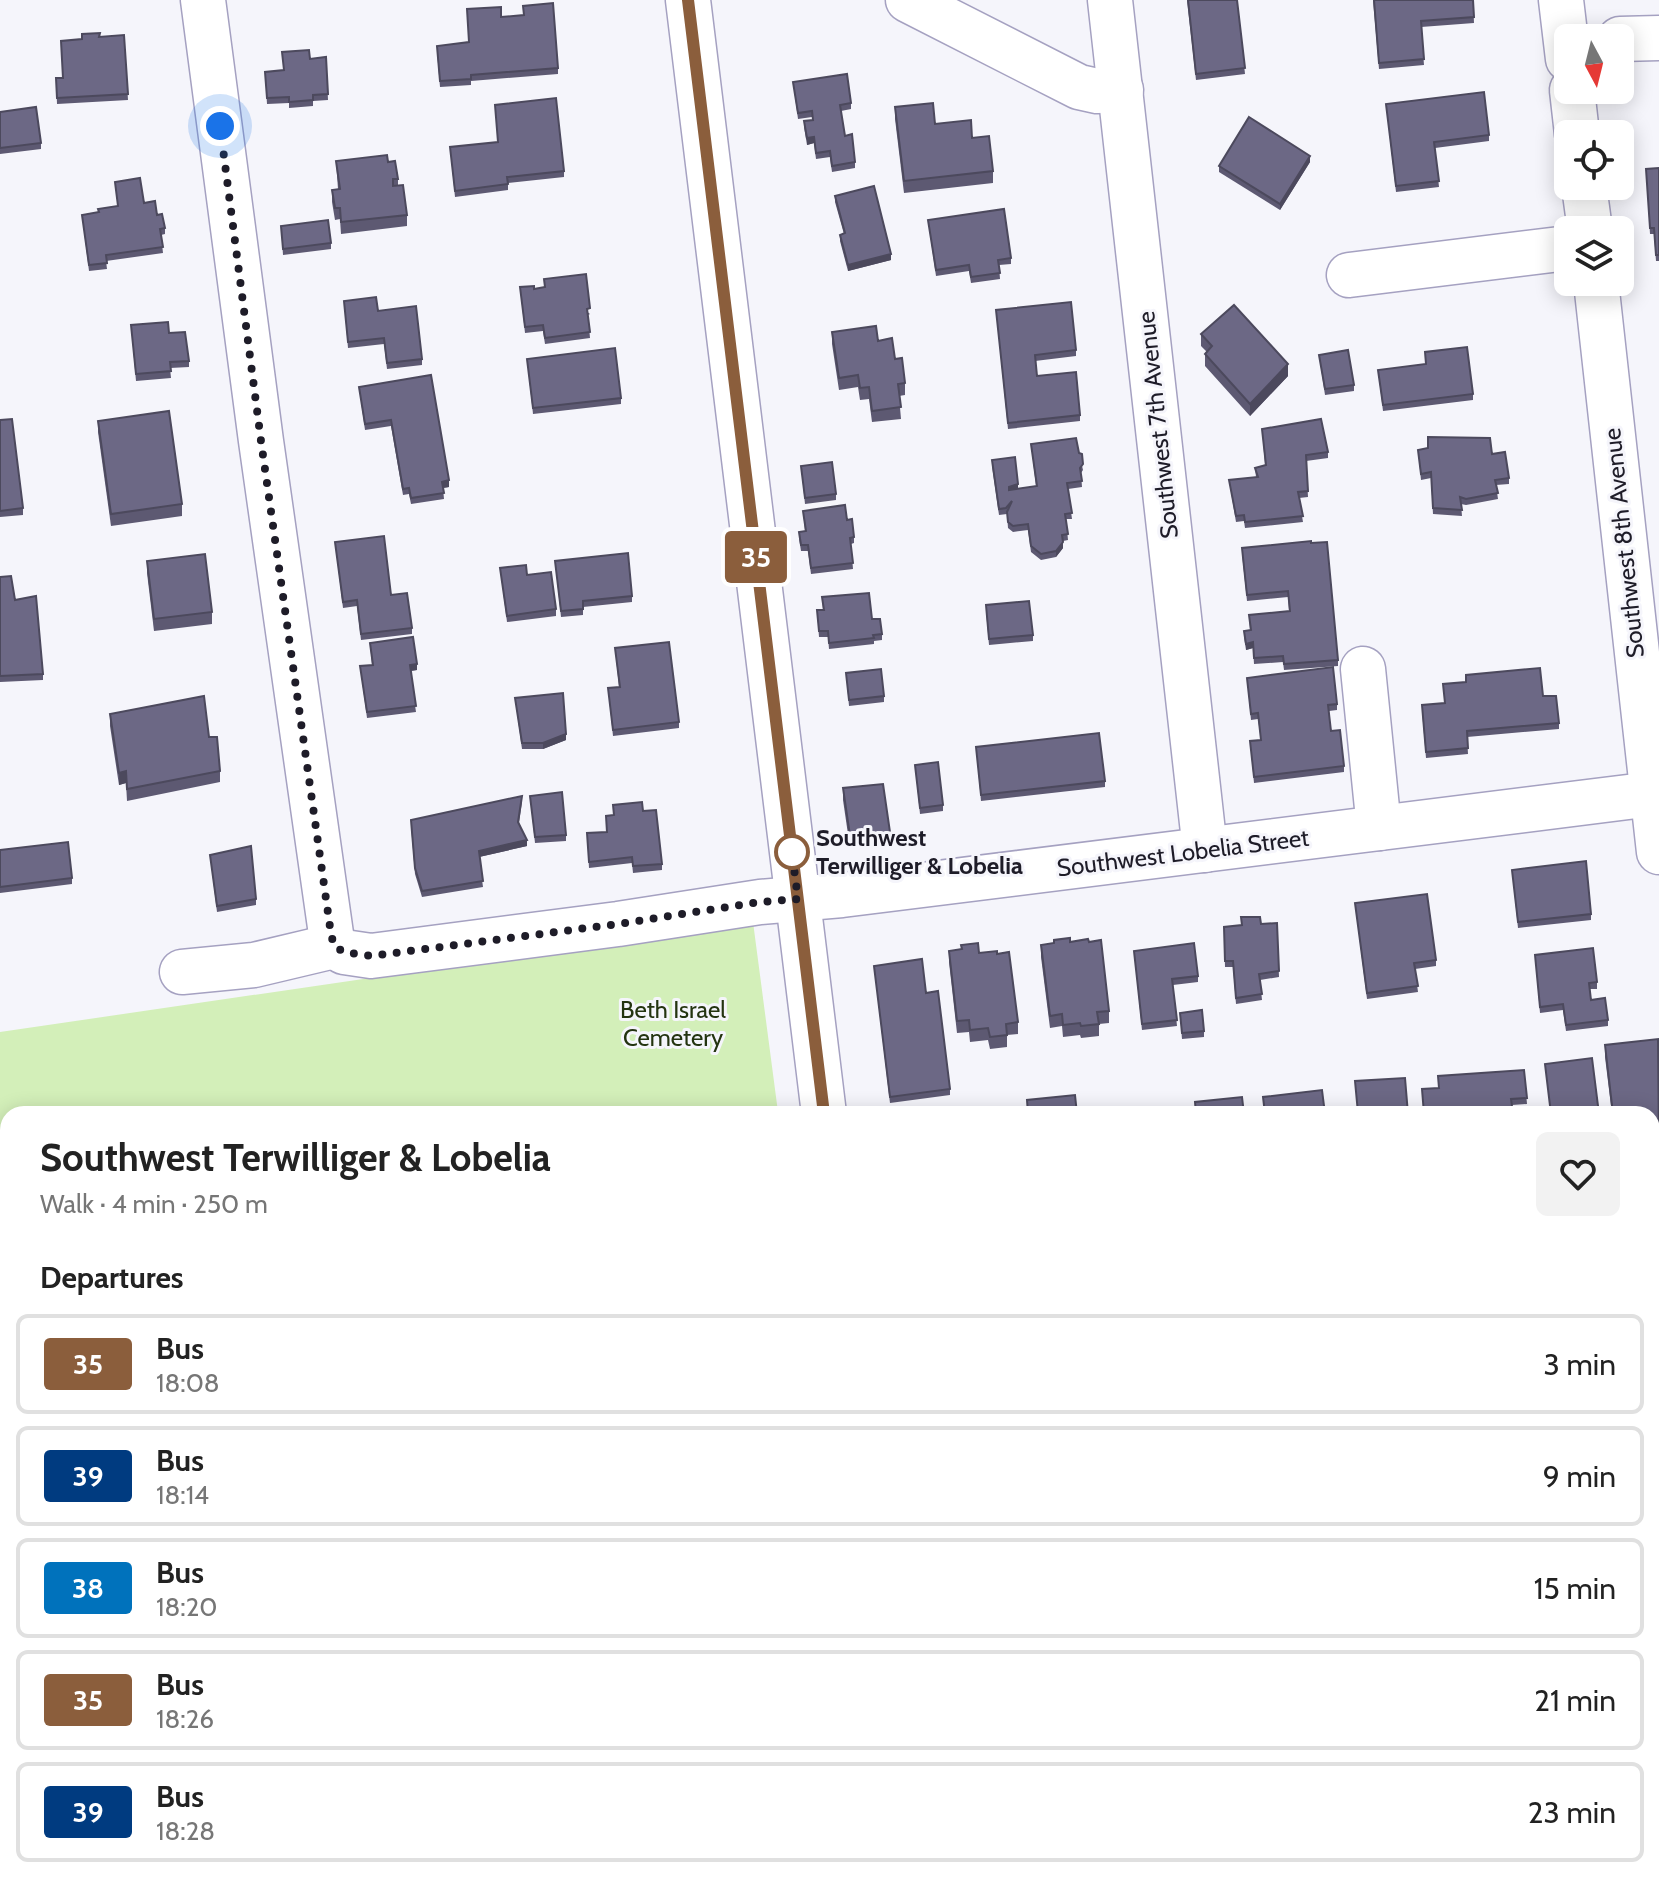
<!DOCTYPE html>
<meta charset="utf-8">
<style>
:root{--surface:#fff;--page:#f2f2f2;--text:#222;--muted:#767676;--line:#e0e0e0}
body{margin:0;font-family:Cabin,sans-serif;background:var(--page);color:var(--text);height:100vh;display:flex;flex-direction:column;font-size:30px;white-space:nowrap}
*{box-sizing:border-box;margin:0}
p{font-size:26px;color:var(--muted)}
.icon{flex:none;width:44px;height:44px;fill:none;stroke:currentColor;stroke-width:2;stroke-linecap:round;stroke-linejoin:round}
.map{position:relative;flex:1;overflow:hidden}
.side{position:absolute;left:0px;top:1106px;width:1660px;height:784px;display:flex;flex-direction:column;background:var(--surface);border-radius:24px 24px 0 0;box-shadow:0 4px 20px #0003}
.side>*{flex:none}
.badge{padding:0 16px;border-radius:6px;font-size:28px;line-height:52px}
.needle{width:52px;rotate:173deg}
.tools{position:absolute;left:1554px;top:24px;display:grid;gap:16px}
.tools a{display:grid;place-items:center;width:80px;height:80px;border-radius:12px;background:var(--surface);box-shadow:0 4px 20px #0003;font-size:40px}
.you{position:absolute;width:40px;height:40px;margin:-20px;border:6px solid #fff;border-radius:50%;background:#1a73e8;box-shadow:0 0 0 12px #1a73e833}
.map>.badge{position:absolute;translate:-50% -50%;box-shadow:0 0 0 4px #fff}
h2{padding:0 40px;font-size:30px;line-height:72px}
.round{display:grid;place-items:center;flex:none;width:84px;height:84px;border-radius:12px;background:var(--page)}
.head{display:flex;align-items:center;justify-content:space-between;height:136px;padding:0 40px}
h1{font-size:38px;font-weight:800;line-height:60px}
ul{padding:0;list-style:none}
li{display:flex;align-items:center;gap:24px;height:100px;margin:0 16px 12px;padding:0 24px;border:4px solid var(--line);border-radius:12px}
li div{flex:1}
li b{display:block;font-size:30px}
li em{font-style:normal}
li .badge{min-width:88px;font-weight:700;text-align:center}
.map>svg:first-child{display:block}
</style>
<div class="map">
<svg width="1659" height="1890" viewBox="0 0 1659 1890">
<rect width="100%" height="100%" fill="#f5f5fb"/>
<!-- green -->
<polygon fill="#d3efb9" points="753,922 778,1112 764,1114 8,1114 8,1882 669,1882 670,1890 0,1890 0,1032"/>
<g fill="none" stroke-linecap="round" stroke-linejoin="round">
<!-- minor casing -->
<g stroke="#a5a1c1" stroke-width="47">
<g id="minor">
<polyline points="203,0 261,441 331,934 334,946"/>
<polyline points="908,0 1079,87 1097,91 1121,90"/>
<polyline points="1110,0 1205,850"/>
<polyline points="1561,0 1568,59"/>
<polyline points="1620,39 1659,38"/>
<polyline points="1572,90 1577,134"/>
<polyline points="1584,186 1590,230"/>
<polyline points="1349,275 1568,248"/>
<polyline points="1596,282 1659,852"/>
<polyline points="1363,669 1379,828"/>
<polyline points="334,946 344,952 371,956 618,924 760,902 842,895 1652,794"/>
<polyline points="182,972 254,965 334,946"/>
<polyline points="1652,1238 1659,1237"/>
<polyline points="0,1762 8,1761"/>
<polyline points="1652,1797 1659,1797"/>
<polyline points="136,1882 137,1890"/>
<polyline points="1168,1882 1169,1890"/>
<polyline points="1599,1882 1600,1890"/>
<polyline points="1340,1890 1363,1882"/>
</g>
</g>
<!-- major casing -->
<g stroke="#a5a1c1" stroke-width="47">
<g id="major">
<polyline points="688,0 824,1114"/>
<polyline points="913,1882 914,1890"/>
</g>
</g>
<!-- minor -->
<use href="#minor" stroke="#fff" stroke-width="44"/>
<!-- major -->
<use href="#major" stroke="#fff" stroke-width="44"/>
</g>
<!-- wall -->
<g fill="#5d5972">
<polygon points="1187,0 1237,0 1245,74 1196,80"/>
<polygon points="1373,0 1473,0 1474,23 1421,27 1424,65 1379,69"/>
<polygon points="501,17 558,68 558,74 471,81 471,85 440,87 437,52 469,42"/>
<polygon points="124,35 128,100 57,104 56,78 63,78 99,37"/>
<polygon points="326,57 328,100 313,101 313,106 289,108 289,103 267,104 265,72 284,70 310,59"/>
<polygon points="793,82 851,103 851,109 841,111 845,136 855,162 855,168 832,172 830,157 816,159 814,143 807,145 804,127 804,121 812,120 812,117 798,119"/>
<polygon points="1386,104 1489,135 1489,141 1435,148 1439,187 1396,192"/>
<polygon points="495,105 564,171 564,177 508,183 508,190 455,197 450,147 498,142"/>
<polygon points="895,107 972,138 993,171 993,183 904,193 895,119"/>
<polygon points="0,112 41,143 41,149 0,154"/>
<polygon points="336,161 388,162 398,179 398,185 407,215 407,226 341,234 340,219 335,220 332,202 332,190 338,189"/>
<polygon points="1310,162 1280,210 1219,172 1219,166"/>
<polygon points="1659,168 1659,261 1656,261 1654,234 1650,234 1646,169"/>
<polygon points="115,182 157,215 165,228 165,234 161,235 163,253 106,261 107,269 89,271 82,215 98,212 98,209 118,206"/>
<polygon points="835,196 891,260 848,271 840,241 840,235 844,234 835,202"/>
<polygon points="928,220 1011,258 1011,264 999,265 1000,279 971,283 969,271 936,276"/>
<polygon points="281,226 331,243 331,249 283,255"/>
<polygon points="544,279 590,314 588,315 590,338 545,344 543,331 525,333 520,287 534,289 544,287"/>
<polygon points="344,301 378,311 422,359 422,365 387,369 384,344 348,348"/>
<polygon points="996,310 1076,350 1076,356 1035,361 1037,376 1080,415 1080,421 1008,429"/>
<polygon points="131,325 169,333 189,361 189,367 170,368 171,378 136,381"/>
<polygon points="832,332 878,341 895,359 905,383 905,395 899,396 901,419 872,422 869,399 860,400 858,387 839,390 832,344"/>
<polygon points="1201,334 1288,376 1250,416 1205,366 1205,354 1207,352 1201,346"/>
<polygon points="1425,352 1473,394 1473,400 1383,411 1378,370 1425,364"/>
<polygon points="1319,355 1354,385 1354,391 1325,395"/>
<polygon points="527,359 621,398 621,404 533,414"/>
<polygon points="431,375 449,487 443,488 444,499 411,504 409,494 403,495 391,426 365,430 359,387"/>
<polygon points="0,420 23,508 23,515 0,517"/>
<polygon points="98,421 182,504 182,516 111,526 98,432"/>
<polygon points="1262,429 1328,452 1328,458 1306,461 1308,497 1299,498 1303,522 1245,528 1244,521 1236,522 1229,480 1256,477 1255,468 1265,465"/>
<polygon points="1031,444 1079,453 1083,470 1081,473 1082,487 1068,489 1072,519 1066,519 1068,540 1063,541 1063,548 1056,557 1041,560 1031,552 1028,530 1013,532 1008,528 1007,514 999,515 992,466 992,460 1018,489 1036,486"/>
<polygon points="1418,450 1492,454 1509,478 1509,484 1496,485 1498,499 1466,505 1461,504 1462,516 1433,514 1431,478 1421,480"/>
<polygon points="801,466 836,494 836,500 805,504"/>
<polygon points="803,511 847,520 854,537 854,543 851,544 853,569 811,574 808,551 801,551 799,538 799,532 805,531"/>
<polygon points="1311,541 1338,660 1338,666 1284,670 1283,662 1254,664 1253,648 1246,650 1244,637 1244,631 1250,630 1249,615 1289,611 1288,597 1247,601 1242,554"/>
<polygon points="335,542 391,595 412,628 412,634 361,640 357,606 343,608"/>
<polygon points="147,561 212,612 212,624 154,631 147,573"/>
<polygon points="555,561 632,596 632,602 583,607 583,615 561,617"/>
<polygon points="500,568 527,575 556,609 556,616 507,622"/>
<polygon points="0,577 15,600 43,674 43,680 0,682"/>
<polygon points="822,597 872,619 882,634 882,640 874,641 874,644 829,649 828,637 819,637 817,610 823,610"/>
<polygon points="986,611 1033,635 1033,641 989,645"/>
<polygon points="370,643 417,670 410,671 416,712 367,718 360,666 372,665"/>
<polygon points="615,648 679,722 679,728 613,736 608,688 619,687"/>
<polygon points="846,673 884,696 884,702 849,706"/>
<polygon points="1247,678 1337,704 1337,710 1329,711 1331,731 1344,766 1344,772 1254,783 1250,741 1261,740 1258,719 1251,720"/>
<polygon points="1543,696 1559,723 1559,729 1467,737 1468,754 1426,758 1422,711"/>
<polygon points="515,698 566,740 543,749 522,749"/>
<polygon points="110,714 209,737 220,771 220,782 127,801 126,783 119,785 110,726"/>
<polygon points="976,747 1105,781 1105,787 981,801"/>
<polygon points="915,765 943,805 943,811 920,814"/>
<polygon points="843,788 890,832 890,843 850,848 843,800"/>
<polygon points="530,796 566,835 566,841 535,843"/>
<polygon points="522,802 519,823 527,846 479,857 483,887 422,897 415,874 411,826"/>
<polygon points="613,805 643,811 662,864 662,870 633,873 632,863 589,868 587,833 606,832 614,815"/>
<polygon points="0,850 72,878 72,884 0,893"/>
<polygon points="210,855 256,899 256,905 217,912"/>
<polygon points="1512,870 1591,914 1591,920 1518,928"/>
<polygon points="1355,903 1436,960 1436,966 1415,969 1418,992 1367,999"/>
<polygon points="1241,917 1261,924 1277,923 1279,977 1260,980 1262,1000 1236,1004 1233,967 1225,967 1224,927 1241,925"/>
<polygon points="1070,942 1109,1011 1109,1023 1099,1024 1099,1036 1081,1038 1080,1035 1063,1037 1062,1026 1050,1028 1041,957 1041,945"/>
<polygon points="949,951 979,953 1018,1022 1018,1034 1007,1035 1007,1047 990,1049 988,1040 970,1042 969,1032 957,1033 949,962"/>
<polygon points="1134,951 1198,976 1198,982 1173,985 1177,1026 1142,1030"/>
<polygon points="1535,955 1597,982 1597,989 1590,989 1591,1000 1608,1020 1608,1026 1566,1031 1563,1010 1540,1013"/>
<polygon points="874,966 926,993 950,1089 950,1095 890,1103"/>
<polygon points="1180,1013 1204,1031 1204,1037 1182,1039"/>
<polygon points="1659,1043 1659,1164 1652,1165 1652,1114 1612,1114 1605,1057 1605,1045"/>
<polygon points="1524,1070 1527,1104 1512,1105 1438,1088"/>
<polygon points="1655,1291 1659,1291 1659,1339 1655,1303"/>
<polygon points="1652,1356 1657,1377 1657,1389 1655,1389 1658,1417 1658,1429 1652,1430"/>
<polygon points="1659,1452 1659,1516 1652,1517 1652,1453"/>
<polygon points="0,1463 8,1494 8,1653 0,1623 0,1592 1,1592 0,1587"/>
<polygon points="1659,1526 1659,1602 1652,1603 1652,1527"/>
<polygon points="1659,1629 1659,1710 1652,1711 1652,1630"/>
<polygon points="674,1882 757,1882 757,1888 744,1890 675,1890"/>
</g>
<!-- shaded-wall -->
<g fill="#4c495d">
<polygon points="814,137 814,143 807,145 807,138"/>
<polygon points="1310,156 1310,162 1280,210 1280,204"/>
<polygon points="891,254 891,260 848,271 848,265"/>
<polygon points="1288,364 1288,376 1250,416 1250,404"/>
<polygon points="449,480 449,487 442,488 442,482"/>
<polygon points="1018,484 1018,490 1009,493 1009,487"/>
<polygon points="1063,542 1063,548 1056,557 1056,551"/>
<polygon points="1253,642 1253,648 1246,650 1246,644"/>
<polygon points="417,664 417,670 410,671 410,665"/>
<polygon points="566,734 566,740 543,749 543,743"/>
<polygon points="126,771 126,783 119,785 119,773"/>
<polygon points="527,840 527,846 479,857 479,851"/>
<polygon points="8,1584 8,1596 3,1597 3,1585"/>
<polygon points="6,1679 6,1691 0,1693 0,1681"/>
<polygon points="8,1880 8,1882 46,1882 46,1889 0,1890 0,1882"/>
</g>
<!-- building -->
<g fill="#6c6885" stroke="#4c495d" stroke-width="2">
<polygon points="1188,0 1237,0 1245,68 1196,74"/>
<polygon points="1374,0 1473,0 1474,17 1421,21 1424,59 1379,63"/>
<polygon points="553,3 558,68 471,75 471,79 440,81 437,46 469,42 467,9 501,7 501,17 524,15 523,6"/>
<polygon points="100,33 99,37 124,35 128,94 57,98 56,78 63,78 61,41 82,39 82,34"/>
<polygon points="309,50 310,59 326,57 328,94 313,95 313,100 289,102 289,97 267,98 265,72 284,70 282,52"/>
<polygon points="847,74 851,103 840,105 845,136 852,134 855,162 832,166 830,151 816,153 814,137 807,138 804,121 813,120 812,111 798,113 793,82"/>
<polygon points="1484,92 1489,135 1434,142 1439,181 1396,186 1386,104"/>
<polygon points="556,98 564,171 507,177 508,184 455,191 450,147 498,142 495,105"/>
<polygon points="933,103 935,124 971,120 972,138 989,136 993,171 904,181 895,107"/>
<polygon points="36,107 41,143 0,148 0,112"/>
<polygon points="1249,117 1310,156 1280,204 1219,166"/>
<polygon points="387,155 388,162 395,161 398,179 393,179 393,186 403,185 407,215 341,222 340,208 335,208 332,190 340,189 336,161"/>
<polygon points="1659,168 1659,255 1656,255 1654,228 1650,228 1646,169"/>
<polygon points="140,178 144,203 155,201 157,215 162,214 165,228 160,229 163,247 106,255 107,263 89,265 82,215 99,212 98,209 118,206 115,182"/>
<polygon points="874,186 891,254 848,265 840,235 845,233 835,196"/>
<polygon points="1004,209 1011,258 998,260 1000,273 971,277 969,265 936,270 928,220"/>
<polygon points="328,220 331,243 283,249 281,226"/>
<polygon points="586,274 590,308 587,309 590,332 545,338 543,325 525,327 520,287 534,286 534,289 545,287 544,279"/>
<polygon points="376,297 378,311 416,306 422,359 387,363 384,338 348,342 344,301"/>
<polygon points="1071,302 1076,350 1035,355 1037,376 1076,372 1080,415 1008,423 996,310"/>
<polygon points="1234,305 1288,364 1250,404 1205,354 1212,346 1201,334"/>
<polygon points="168,322 169,333 185,332 189,361 170,362 171,371 136,374 131,325"/>
<polygon points="876,326 878,341 892,338 895,359 902,358 905,383 898,384 901,407 872,411 869,387 860,388 858,375 839,378 832,332"/>
<polygon points="1467,347 1473,394 1383,405 1378,370 1426,364 1425,352"/>
<polygon points="615,348 621,398 533,408 527,359"/>
<polygon points="1348,350 1354,385 1325,389 1319,355"/>
<polygon points="431,375 449,480 442,482 444,493 411,498 409,488 403,489 391,420 365,424 359,387"/>
<polygon points="169,411 182,504 111,514 98,421"/>
<polygon points="12,419 23,508 0,511 0,420"/>
<polygon points="1321,419 1328,452 1306,455 1308,491 1298,492 1303,516 1245,522 1244,515 1236,516 1229,480 1258,477 1255,468 1266,465 1262,429"/>
<polygon points="1428,437 1490,438 1492,454 1505,452 1509,478 1495,480 1498,493 1466,499 1460,497 1462,510 1433,508 1431,472 1421,474 1418,450 1428,448"/>
<polygon points="1076,438 1079,453 1082,454 1083,464 1080,468 1082,481 1067,483 1072,513 1065,514 1068,534 1062,535 1063,542 1056,551 1041,554 1031,546 1028,524 1013,526 1008,522 1007,512 1012,501 1006,508 999,509 992,460 1015,457 1018,484 1009,487 1009,490 1037,486 1031,444"/>
<polygon points="832,462 836,494 805,498 801,466"/>
<polygon points="845,505 847,520 852,519 854,537 850,538 853,563 811,568 808,545 801,545 799,532 806,531 803,511"/>
<polygon points="384,536 391,595 407,593 412,628 361,634 357,600 343,602 335,542"/>
<polygon points="1311,541 1311,543 1327,542 1338,660 1284,664 1283,656 1254,658 1253,642 1246,644 1244,631 1251,630 1249,615 1290,611 1288,591 1247,595 1242,548"/>
<polygon points="628,553 632,596 583,601 583,609 561,611 555,561"/>
<polygon points="205,554 212,612 154,619 147,561"/>
<polygon points="526,565 527,575 551,572 556,609 507,616 500,568"/>
<polygon points="11,576 15,600 36,596 43,674 0,676 0,577"/>
<polygon points="869,593 872,619 880,619 882,634 873,635 874,638 829,643 828,631 819,631 817,610 824,610 822,597"/>
<polygon points="1029,601 1033,635 989,639 986,605"/>
<polygon points="413,637 417,664 410,665 416,706 367,712 360,666 373,665 370,643"/>
<polygon points="669,642 679,722 613,730 608,688 620,687 615,648"/>
<polygon points="1333,667 1337,704 1328,705 1331,731 1340,730 1344,766 1254,777 1250,741 1261,740 1258,713 1251,714 1247,678"/>
<polygon points="1540,668 1543,696 1556,696 1559,723 1467,731 1468,748 1426,752 1422,705 1445,703 1443,684 1466,682 1466,675"/>
<polygon points="881,669 884,696 849,700 846,673"/>
<polygon points="563,693 566,734 543,743 522,743 515,698"/>
<polygon points="204,696 209,737 217,737 220,771 127,789 126,771 119,773 110,714"/>
<polygon points="1099,733 1105,781 981,795 976,747"/>
<polygon points="938,762 943,805 920,808 915,765"/>
<polygon points="883,784 890,832 850,836 843,788"/>
<polygon points="562,792 566,835 535,837 530,796"/>
<polygon points="522,796 518,822 527,840 479,851 483,881 422,891 415,868 411,820"/>
<polygon points="642,802 643,811 656,810 662,864 633,866 632,857 589,862 587,833 607,832 606,816 614,815 613,805"/>
<polygon points="68,842 72,878 0,887 0,850"/>
<polygon points="251,846 256,899 217,906 210,855"/>
<polygon points="1586,861 1591,914 1518,922 1512,870"/>
<polygon points="1427,894 1436,960 1414,963 1418,986 1367,993 1355,903"/>
<polygon points="1241,917 1260,917 1261,924 1277,923 1279,971 1259,974 1262,994 1236,998 1233,961 1225,961 1224,927 1242,925"/>
<polygon points="1070,938 1070,942 1088,939 1089,942 1101,940 1109,1011 1097,1012 1099,1024 1081,1026 1080,1023 1063,1025 1062,1014 1050,1016 1041,945 1054,943 1054,940"/>
<polygon points="978,943 979,953 997,951 997,954 1009,952 1018,1022 1006,1024 1007,1035 990,1037 988,1028 970,1030 969,1020 957,1021 949,951 962,949 961,945"/>
<polygon points="1194,943 1198,976 1172,979 1177,1020 1142,1024 1134,951"/>
<polygon points="1593,948 1597,982 1589,983 1591,1000 1605,998 1608,1020 1566,1025 1563,1004 1540,1007 1535,955"/>
<polygon points="922,959 926,993 938,991 950,1089 890,1097 874,966"/>
<polygon points="1202,1010 1204,1031 1182,1033 1180,1013"/>
<polygon points="1658,1039 1659,1152 1652,1153 1652,1114 1613,1114 1605,1045"/>
<polygon points="1592,1058 1599,1114 1551,1114 1545,1064"/>
<polygon points="1524,1070 1527,1098 1511,1099 1513,1114 1424,1114 1422,1089 1439,1088 1438,1076"/>
<polygon points="1405,1078 1408,1114 1339,1114 1358,1113 1355,1081"/>
<polygon points="1322,1090 1325,1114 1265,1114 1263,1097"/>
<polygon points="1075,1095 1077,1114 1028,1114 1027,1100"/>
<polygon points="1242,1097 1244,1114 1196,1114 1195,1102"/>
<polygon points="1163,1107 1164,1114 1113,1114 1113,1111"/>
<polygon points="1655,1291 1659,1291 1659,1327"/>
<polygon points="1652,1356 1655,1356 1657,1377 1654,1378 1658,1417 1652,1418"/>
<polygon points="1659,1452 1659,1510 1652,1511 1652,1453"/>
<polygon points="0,1463 8,1494 8,1503 5,1505 6,1512 8,1515 8,1584 3,1585 0,1576"/>
<polygon points="1659,1526 1659,1596 1652,1597 1652,1527"/>
<polygon points="8,1590 8,1635 0,1606 0,1592"/>
<polygon points="1659,1629 1659,1704 1652,1705 1652,1630"/>
<polygon points="0,1656 6,1679 0,1681"/>
<polygon points="8,1763 8,1880 0,1882 0,1765"/>
</g>
<g fill="none" stroke-linecap="round" stroke-linejoin="round">
<!-- line casing -->
<g stroke="#fff" stroke-width="18">
<polyline id="line" points="688,0 824,1114"/>
</g>
<!-- line -->
<use href="#line" stroke="#8b5e3c" stroke-width="12"/>
<!-- walk -->
<polyline stroke="#1e1c28" stroke-width="8" stroke-dasharray="0 14.4" points="220,126 261,441 331,934 334,946 344,952 371,956 618,924 760,902 798,899 790,837 792,852"/>
</g>
<!-- markers -->
<circle fill="#fff" stroke="#8b5e3c" stroke-width="4" cx="792" cy="852" r="16"/>
<g text-anchor="middle" stroke-width="6" stroke-linejoin="round" paint-order="stroke">
<!-- street labels -->
<g font-size="24" fill="#1e1c28" stroke="#f5f5fb">
<text transform="translate(1158 425) rotate(-96)" y="8">Southwest 7th Avenue</text>
<text transform="translate(1624 543) rotate(-96)" y="8">Southwest 8th Avenue</text>
<text transform="translate(1183 853) rotate(-7)" y="8">Southwest Lobelia Street</text>
</g>
<!-- stop labels -->
<g font-size="24" font-weight="bold" fill="#1e1c28" stroke="#f5f5fb" text-anchor="start">
<text x="816" y="846">Southwest<tspan x="816" dy="28">Terwilliger &amp; Lobelia</tspan></text>
</g>
<!-- park labels -->
<g font-size="24" fill="#243410" stroke="#f5f5fb">
<text x="673" y="1018">Beth Israel<tspan x="673" dy="28">Cemetery</tspan></text>
</g>
</g>
</svg>
<div class="tools">
<a><svg class="needle" viewBox="-14 -14 28 28"><path d="M0-13l5 13h-10z" fill="#e53935"/><path d="M0 13l5-13h-10z" fill="#767676"/></svg></a>
<a><svg class="icon" aria-label="locate" viewBox="0 0 24 24"><circle cx="12" cy="12" r="6"/><path d="M12 2v4M12 18v4M2 12h4M18 12h4"/></svg></a>
<a><svg class="icon" aria-label="layers" viewBox="0 0 24 24"><path d="M12 4l9 5-9 5-9-5zM3 14l9 5 9-5"/></svg></a>
</div>
<div class="you" style="left:220px;top:126px"></div>
<b class="badge" style="left:756px;top:557px;background:#8b5e3c;color:#fff">35</b>
<section class="side">
<div class="head"><div><h1>Southwest Terwilliger &amp; Lobelia</h1><p>Walk · 4 min · 250 m</p></div><a class="round"><svg class="icon" aria-label="heart" viewBox="0 0 24 24"><path d="M12 20l-8-8c-3-5 5-10 8-4 3-6 11-1 8 4z"/></svg></a></div>
<h2>Departures</h2>
<ul>
<li><span class="badge" style="background:#8b5e3c;color:#fff">35</span><div><b>Bus</b><p>18:08</p></div><em>3 min</em></li>
<li><span class="badge" style="background:#003b80;color:#fff">39</span><div><b>Bus</b><p>18:14</p></div><em>9 min</em></li>
<li><span class="badge" style="background:#0072bc;color:#fff">38</span><div><b>Bus</b><p>18:20</p></div><em>15 min</em></li>
<li><span class="badge" style="background:#8b5e3c;color:#fff">35</span><div><b>Bus</b><p>18:26</p></div><em>21 min</em></li>
<li><span class="badge" style="background:#003b80;color:#fff">39</span><div><b>Bus</b><p>18:28</p></div><em>23 min</em></li>
</ul>
</section>
</div>
